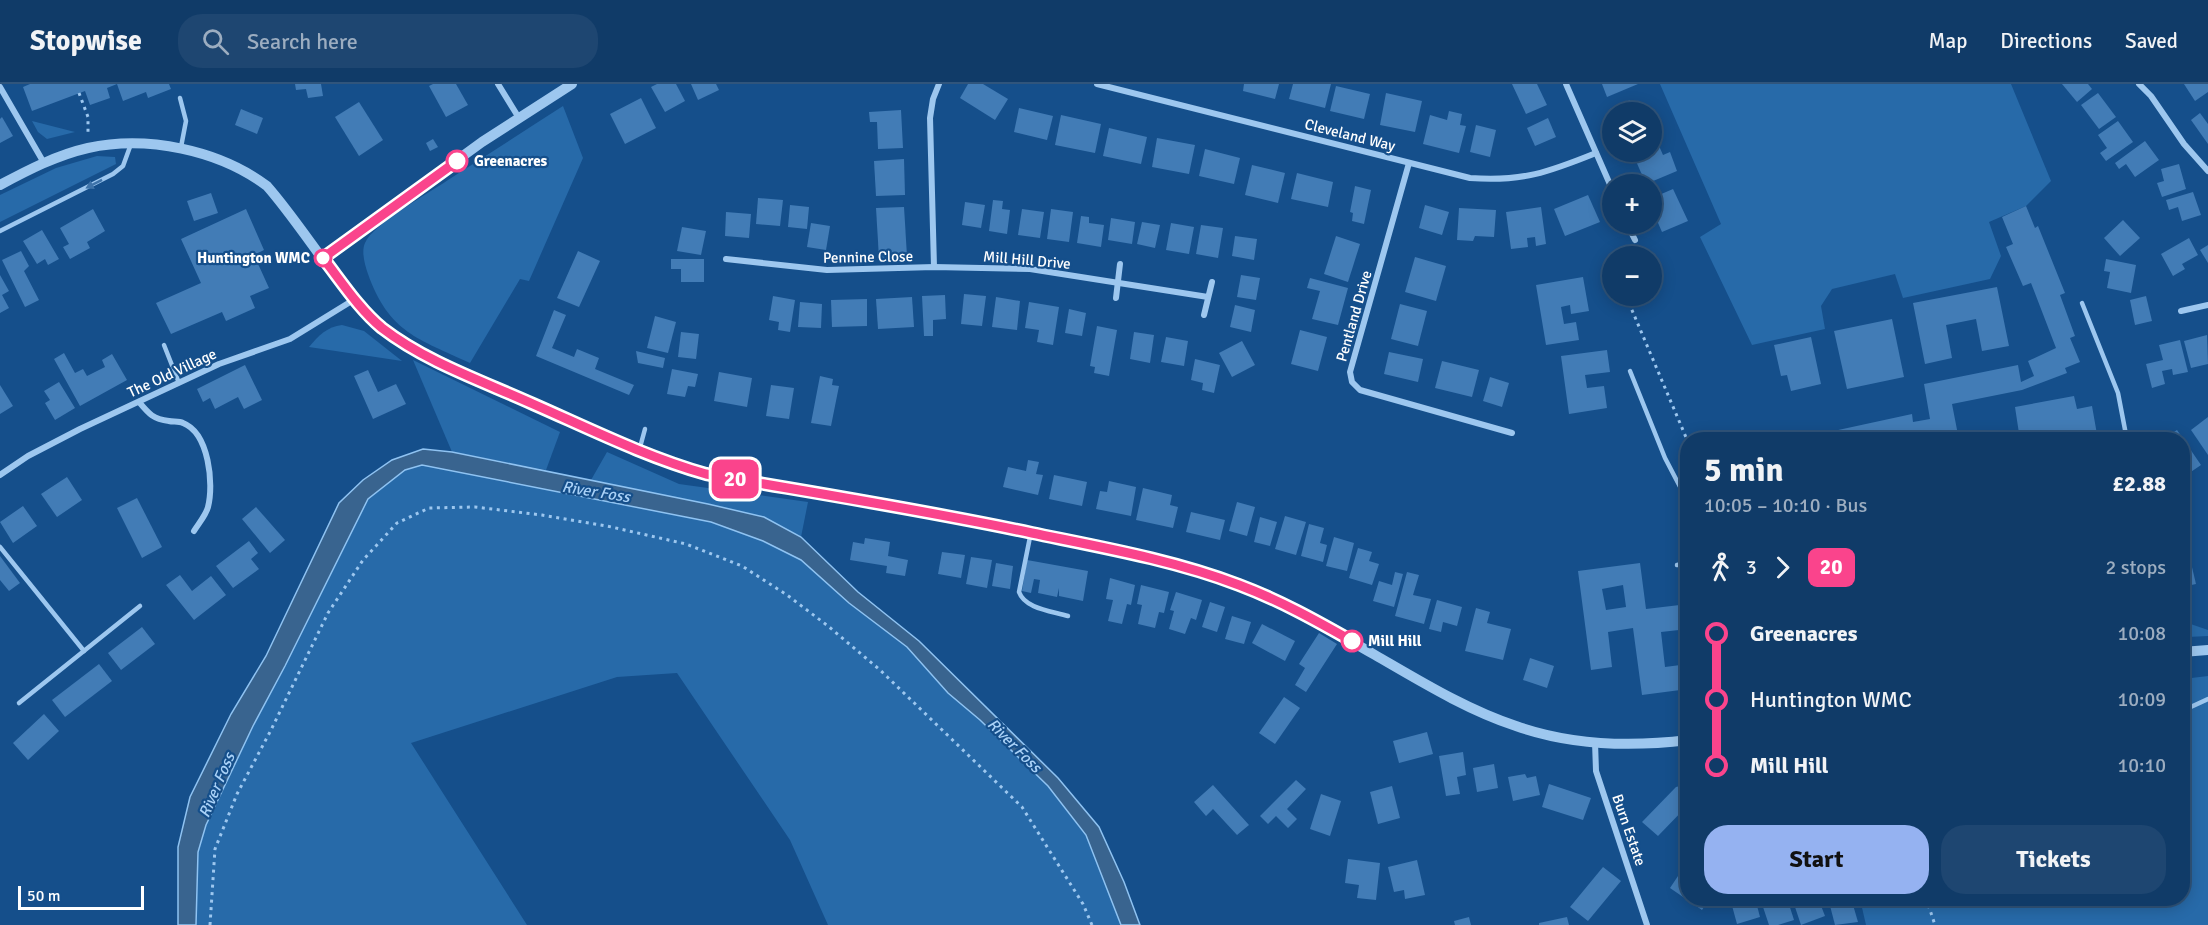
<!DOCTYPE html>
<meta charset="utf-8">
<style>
:root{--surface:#103b68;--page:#1e4671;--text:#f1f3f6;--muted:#9cadc0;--line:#30557c;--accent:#95b2f1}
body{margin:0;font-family:Signika,sans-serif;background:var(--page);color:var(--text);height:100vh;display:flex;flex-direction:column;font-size:22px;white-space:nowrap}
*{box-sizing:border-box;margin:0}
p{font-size:20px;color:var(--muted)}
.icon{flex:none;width:33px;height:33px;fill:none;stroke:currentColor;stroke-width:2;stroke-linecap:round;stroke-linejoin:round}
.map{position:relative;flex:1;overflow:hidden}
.panel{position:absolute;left:1680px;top:348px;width:510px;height:474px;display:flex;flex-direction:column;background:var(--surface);border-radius:24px;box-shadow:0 3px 15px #0003,0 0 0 2px var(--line)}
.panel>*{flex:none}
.badge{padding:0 12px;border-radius:9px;font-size:21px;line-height:39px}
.fabs{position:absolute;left:1602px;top:18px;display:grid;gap:12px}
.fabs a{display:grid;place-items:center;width:60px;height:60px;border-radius:50%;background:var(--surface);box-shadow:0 3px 15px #0003,0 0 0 2px var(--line);font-size:30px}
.scale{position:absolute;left:18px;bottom:15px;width:126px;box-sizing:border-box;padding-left:6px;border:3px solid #fff;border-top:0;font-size:16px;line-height:21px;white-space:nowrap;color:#fff;-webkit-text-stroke:4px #154f8b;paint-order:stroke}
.map>.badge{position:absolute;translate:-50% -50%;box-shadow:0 0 0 3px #fff}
.legs{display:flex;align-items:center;gap:9px;height:66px;padding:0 24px;font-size:20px}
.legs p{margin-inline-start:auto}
.head{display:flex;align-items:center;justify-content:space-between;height:102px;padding:0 24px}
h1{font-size:33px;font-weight:700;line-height:45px}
.button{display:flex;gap:12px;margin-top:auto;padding:12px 24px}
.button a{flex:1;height:69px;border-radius:24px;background:var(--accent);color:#111;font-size:24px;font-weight:700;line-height:69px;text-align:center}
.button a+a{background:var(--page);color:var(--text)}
ul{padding:0 24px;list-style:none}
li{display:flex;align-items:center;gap:21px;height:66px;font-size:22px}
li i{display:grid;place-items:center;width:9px;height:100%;margin:0 8px;background:currentColor}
li i::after{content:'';width:15px;height:15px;margin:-8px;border:4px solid;border-radius:50%;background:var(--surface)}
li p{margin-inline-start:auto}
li:first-child i{background:linear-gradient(#0000 50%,currentColor 0)}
li:last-child i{background:linear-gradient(currentColor 50%,#0000 0)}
header{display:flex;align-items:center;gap:36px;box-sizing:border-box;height:84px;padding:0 30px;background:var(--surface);border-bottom:2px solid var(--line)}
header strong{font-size:28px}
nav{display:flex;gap:33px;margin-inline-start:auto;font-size:21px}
.search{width:420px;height:54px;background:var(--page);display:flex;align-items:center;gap:15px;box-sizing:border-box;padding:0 21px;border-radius:24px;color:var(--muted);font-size:22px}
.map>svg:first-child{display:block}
</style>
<header>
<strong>Stopwise</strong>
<div class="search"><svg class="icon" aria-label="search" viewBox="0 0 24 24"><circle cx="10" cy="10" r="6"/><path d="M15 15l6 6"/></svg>Search here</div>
<nav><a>Map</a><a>Directions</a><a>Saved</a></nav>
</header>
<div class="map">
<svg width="2208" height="841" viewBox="0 0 2208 841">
<rect width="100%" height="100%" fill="#154f8b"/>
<!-- green -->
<g fill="#276aa9">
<polygon points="1660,0 2011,0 2051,97 2026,122 1989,138 2001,172 1990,195 1903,214 1895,190 1832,205 1821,222 1825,245 1752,261 1700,153 1721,140"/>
<path d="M563 22 583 74 529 197 520 195 470 279C419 255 389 249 368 190 365 181 361 168 365 159 373 140 429 109 448 96 486 72 524 47 563 22Z"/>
<polygon points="32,37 75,48 47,55 38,48"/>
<polygon points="97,72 115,73 116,80 0,138 0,111 56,84"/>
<path d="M342 241 364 247 402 277 309 263C319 251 327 243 342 241Z"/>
<polygon points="413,276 560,348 546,386 452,368"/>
<polygon points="607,368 679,400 808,418 801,453 764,433 591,396"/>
<polygon points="426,378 711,438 763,457 801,476 849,519 907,563 948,609 980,636 1048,702 1086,751 1121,841 828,841 790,756 677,589 617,593 411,659 527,841 196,841 198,768 206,741 253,642 285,582 369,413 402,386"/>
<polygon points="2182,537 2208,546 2208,552 2188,553 2183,550"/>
<polygon points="2208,592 2208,841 1866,841 1860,815 2182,814 2183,595"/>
</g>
<!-- water -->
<polygon fill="#39648f" stroke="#8fc3f2" stroke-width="1.5" points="423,365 452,368 708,420 764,433 801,453 858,508 919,557 1058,694 1099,743 1124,798 1140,841 1121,841 1086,751 1048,702 980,636 948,609 907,563 849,519 801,476 763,457 711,438 422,381 405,386 368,415 285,582 253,642 206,741 198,768 196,841 178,841 178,763 190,713 231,630 266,572 339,419 363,396 392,376"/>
<!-- building -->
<g fill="#427cb6" fill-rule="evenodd">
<polygon points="30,0 169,0 171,5 148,14 146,8 123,17 117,0 107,4 110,14 90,21 85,7 32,27 23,3"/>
<polygon points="295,0 321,0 323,12 308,14 306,5 296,6"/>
<polygon points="433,0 456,0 468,21 446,33 429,2"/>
<polygon points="657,0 676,0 685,17 665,28 651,3"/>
<polygon points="691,0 716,0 719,6 698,16"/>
<polygon points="968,0 983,0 1008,15 995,36 960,14"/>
<polygon points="1244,0 1279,0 1275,15 1243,7"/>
<polygon points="1293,0 1331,0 1325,24 1289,15"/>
<polygon points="1512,0 1537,0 1547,21 1526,30"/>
<polygon points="1602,0 1638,0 1607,13"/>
<polygon points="2062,0 2088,0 2092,5 2077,18"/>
<polygon points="2184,0 2208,0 2208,8 2195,17"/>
<polygon points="1336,2 1370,10 1364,35 1330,27"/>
<polygon points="1386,9 1422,17 1415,48 1380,41"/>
<polygon points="2098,9 2116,33 2099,45 2081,21"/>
<polygon points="641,14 656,44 625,60 610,30"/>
<polygon points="1630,16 1635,28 1611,28 1610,25"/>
<polygon points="359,18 383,56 359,72 335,33"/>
<polygon points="1019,24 1053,32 1047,56 1014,48"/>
<polygon points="241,25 263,34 257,50 235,41"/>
<polygon points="901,26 903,64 878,65 877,38 870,38 869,28"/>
<polygon points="1449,27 1462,30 1460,41 1466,42 1459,69 1423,60 1430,31 1447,36"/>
<polygon points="2200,29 2208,40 2208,60 2191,36"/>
<polygon points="1061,31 1101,40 1095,69 1055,61"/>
<polygon points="2,33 13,52 0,59 0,35"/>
<polygon points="1548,34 1556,53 1535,62 1527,44"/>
<polygon points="2118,37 2133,58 2106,77 2100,69 2107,64 2098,51"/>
<polygon points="1476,41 1496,46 1490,73 1470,68"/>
<polygon points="1109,44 1147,53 1141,80 1103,72"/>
<polygon points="1157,54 1195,61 1189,90 1152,83"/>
<polygon points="433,55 438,63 430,67 426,59"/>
<polygon points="1656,55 1663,71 1670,68 1677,87 1646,100 1632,68 1652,68 1652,57"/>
<polygon points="2145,57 2159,76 2135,93 2126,80 2119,85 2115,79"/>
<polygon points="1205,65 1240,74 1234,100 1199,92"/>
<polygon points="904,75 905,111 876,112 874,77"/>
<polygon points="2179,80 2186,105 2162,113 2157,99 2164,97 2161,85"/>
<polygon points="1252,81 1285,89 1278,119 1245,111"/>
<polygon points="1297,89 1333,98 1328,123 1291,115"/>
<polygon points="1355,102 1371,106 1364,140 1352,137 1353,129 1350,128"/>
<polygon points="1673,105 1688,137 1662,148 1652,125 1652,114"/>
<polygon points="2193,108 2201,131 2182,137 2178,123 2169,126 2166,116"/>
<polygon points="211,109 218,129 194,137 187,117"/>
<polygon points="1588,111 1600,138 1565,152 1554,125"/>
<polygon points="758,114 783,116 780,142 756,140"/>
<polygon points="993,116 1003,117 1002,125 1010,126 1007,150 989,147"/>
<polygon points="965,118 985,121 981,144 962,141"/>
<polygon points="790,121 809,123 807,145 788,143"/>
<polygon points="1425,121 1449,128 1442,151 1419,144"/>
<polygon points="2026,122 2035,144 2038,142 2065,209 2060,211 2075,252 2070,254 2080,278 2065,284 2067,289 2022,306 1952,320 1959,356 1792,356 1912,330 1913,338 1930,335 1924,300 2018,281 2021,298 2034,292 2028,277 2056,264 2031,199 2023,202 2006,163 2013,160 2002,133"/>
<polygon points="904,123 907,172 879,174 876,124"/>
<polygon points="1541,123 1546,160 1536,162 1535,153 1527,154 1528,163 1511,165 1506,128"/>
<polygon points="1459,124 1496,126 1494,153 1475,152 1473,157 1457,156"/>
<polygon points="93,125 105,147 87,158 90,164 70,175 63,163 69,160 60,144"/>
<polygon points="246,125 264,166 254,171 269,204 250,212 255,224 226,237 222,228 171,250 156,219 201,199 181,155"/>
<polygon points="1022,125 1044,128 1040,154 1018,151"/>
<polygon points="1051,125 1073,128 1069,158 1047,155"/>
<polygon points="726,128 751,130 749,154 725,152"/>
<polygon points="1081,132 1089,133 1089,139 1104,141 1101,163 1077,159"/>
<polygon points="1111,134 1135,138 1132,160 1108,156"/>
<polygon points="2123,136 2140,154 2120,172 2104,154"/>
<polygon points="1142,138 1160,141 1155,164 1137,160"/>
<polygon points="811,139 830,142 826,166 807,163"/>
<polygon points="1171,139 1194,143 1189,170 1166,166"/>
<polygon points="1201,141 1223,144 1218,174 1196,170"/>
<polygon points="682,143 706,147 701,171 677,167"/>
<polygon points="42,146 59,175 48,181 45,175 37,180 23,157"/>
<polygon points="1235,152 1257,155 1254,176 1232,172"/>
<polygon points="1336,152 1360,160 1348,198 1324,190"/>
<polygon points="2189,154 2198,171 2182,180 2185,185 2173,192 2161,170"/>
<polygon points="2208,161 2208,179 2200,166"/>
<polygon points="21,167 29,182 24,187 39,216 25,223 2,176"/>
<polygon points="578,167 600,177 579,223 557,214"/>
<polygon points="1415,173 1446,182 1436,217 1405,208"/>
<polygon points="671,175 704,175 704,198 681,198 681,185 671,185"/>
<polygon points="2106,175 2136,181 2131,209 2107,204 2110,188 2104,187"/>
<polygon points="0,191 9,207 2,211 9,224 0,229"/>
<polygon points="1241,191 1260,194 1256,216 1237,213"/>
<polygon points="1583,193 1589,227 1571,230 1570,221 1561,223 1564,240 1576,238 1579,256 1546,261 1536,201"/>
<polygon points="1310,194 1348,204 1338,241 1312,235 1320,207 1307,204"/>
<polygon points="1997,203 2009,262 1982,267 1976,235 1946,241 1952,274 1925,280 1913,219"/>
<polygon points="964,210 986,212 982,242 961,240"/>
<polygon points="945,211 946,235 933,236 933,252 924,252 922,212"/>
<polygon points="773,212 795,216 790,248 778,246 779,238 769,236"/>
<polygon points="2146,212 2152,237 2135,241 2130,216"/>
<polygon points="912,213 914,243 878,245 876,215"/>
<polygon points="996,213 1020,217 1017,246 992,243"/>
<polygon points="867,215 867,242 832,243 831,216"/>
<polygon points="800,218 822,220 821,244 798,243"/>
<polygon points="1029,218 1059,223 1053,261 1037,258 1039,246 1025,244"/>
<polygon points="1400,220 1427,227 1418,262 1391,255"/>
<polygon points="1235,221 1255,226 1251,248 1230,243"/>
<polygon points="1069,225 1086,229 1082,252 1065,249"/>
<polygon points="554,226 566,231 552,264 574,273 577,265 599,274 595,285 634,301 629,311 536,272"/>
<polygon points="655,232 676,238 668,269 647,264"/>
<polygon points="1892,235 1904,293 1847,305 1834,247"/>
<polygon points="1097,242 1117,246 1109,292 1094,289 1095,283 1090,282"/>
<polygon points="1300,246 1327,253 1318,287 1291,280"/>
<polygon points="681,248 699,250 696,275 678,273"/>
<polygon points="1134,248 1154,251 1150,279 1130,275"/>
<polygon points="2207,251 2208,280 2191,284 2184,257"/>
<polygon points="1166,253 1188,257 1184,282 1161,278"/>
<polygon points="1811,253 1821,300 1791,307 1787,291 1781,292 1774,261"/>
<polygon points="2180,256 2188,288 2173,291 2172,285 2162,287 2165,300 2152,304 2146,280 2163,276 2159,261"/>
<polygon points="1242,257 1255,281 1232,293 1219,269"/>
<polygon points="1607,266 1610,288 1585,291 1587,304 1604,302 1607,324 1569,330 1561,272"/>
<polygon points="636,267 665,274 663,284 638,279"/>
<polygon points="1389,268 1423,275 1418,298 1384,290"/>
<polygon points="64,269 75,289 83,285 87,292 105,283 102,276 112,270 127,296 80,322 54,275"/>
<polygon points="1195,275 1220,281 1214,309 1202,306 1203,299 1191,296"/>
<polygon points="1442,277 1479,286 1472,313 1435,304"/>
<polygon points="245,281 262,316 244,325 238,313 215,325 210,314 203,318 197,305"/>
<polygon points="672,285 698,290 695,303 688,302 685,313 667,310"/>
<polygon points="368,286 378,308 396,300 406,320 373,335 354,292"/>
<polygon points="719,288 752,294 747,323 714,317"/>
<polygon points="820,292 833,295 832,301 839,302 831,342 811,339"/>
<polygon points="1490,293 1509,299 1502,323 1483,317"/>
<polygon points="59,298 75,324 55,336 45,319 50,316 44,307"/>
<polygon points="0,301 13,322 0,330"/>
<polygon points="771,301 794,304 789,335 766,332"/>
<polygon points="2074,312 2077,325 2092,322 2098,356 2020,356 2015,323"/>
<polygon points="2208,333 2208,371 2191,346"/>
<polygon points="2177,346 2201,381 2182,394 2182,356 2172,356 2169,351"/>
<polygon points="1028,376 1039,378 1036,390 1043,391 1038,411 1003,403 1008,383 1026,387"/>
<polygon points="1054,391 1087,398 1082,422 1049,415"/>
<polygon points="67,393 82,416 57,433 41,410"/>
<polygon points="1109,397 1136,403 1131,432 1096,425 1100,407 1107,408"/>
<polygon points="1143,404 1172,411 1170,421 1178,423 1173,444 1136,436"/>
<polygon points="137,414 162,463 142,474 117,424"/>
<polygon points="1237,418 1255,423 1247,452 1229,447"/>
<polygon points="23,422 37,442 13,459 0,438"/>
<polygon points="256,423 285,456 270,469 242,435"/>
<polygon points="1191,428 1225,436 1220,456 1186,448"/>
<polygon points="1285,432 1306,438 1296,471 1275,465"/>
<polygon points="1260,433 1277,438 1270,462 1254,458"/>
<polygon points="1309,440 1324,444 1320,459 1327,461 1323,478 1301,472"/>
<polygon points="1334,453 1354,459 1347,487 1326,482"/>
<polygon points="865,454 890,458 888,472 908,476 905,492 886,489 887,482 850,476 853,458 864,460"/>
<polygon points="249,457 258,469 251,475 259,485 233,504 216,482"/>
<polygon points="2186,458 2196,500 2182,503 2182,459"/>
<polygon points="1358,464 1372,468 1369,477 1379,480 1372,501 1349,494"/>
<polygon points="942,468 965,471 961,494 938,490"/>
<polygon points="0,472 20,499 9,507 0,496"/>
<polygon points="971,473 992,476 987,504 966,500"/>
<polygon points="1027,476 1088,487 1083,517 1059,512 1059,504 1057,513 1038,509 1040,496 1034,495 1031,509 1022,507"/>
<polygon points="996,479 1013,482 1010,505 992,502"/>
<path d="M1640 479 1646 525 1688 520V545L1661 548 1665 583 1688 580V605L1642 611 1633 544 1608 548 1612 583 1591 586 1578 487ZM1623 501 1626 523 1606 526 1602 505Z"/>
<polygon points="1395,488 1403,490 1394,523 1373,517 1379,497 1392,501"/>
<polygon points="1407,488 1419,491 1413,511 1431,515 1424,540 1395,532"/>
<polygon points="180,491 192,507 211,492 226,511 194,536 166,501"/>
<polygon points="1110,494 1135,501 1131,521 1127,520 1122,540 1108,537 1113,516 1106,515"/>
<polygon points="1141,501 1169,508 1164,529 1159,528 1155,544 1138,540 1142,521 1137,520"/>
<polygon points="1176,508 1202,516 1196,536 1191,534 1185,550 1169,545 1174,527 1170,526"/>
<polygon points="1437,516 1462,523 1457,542 1443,538 1441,548 1429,545"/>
<polygon points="1210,518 1225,523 1217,548 1202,543"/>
<polygon points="1476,524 1490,528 1487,539 1511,545 1503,576 1465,567"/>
<polygon points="1232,532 1251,538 1244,560 1225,555"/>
<polygon points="1262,540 1295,557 1285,577 1252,559"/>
<polygon points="142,543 155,560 121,586 108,569"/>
<polygon points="1319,549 1337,560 1306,608 1295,601 1305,584 1299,580"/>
<polygon points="1530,574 1554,582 1547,604 1523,596"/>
<polygon points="99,580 112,597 65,633 52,616"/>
<polygon points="1284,613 1300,624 1275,660 1259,649"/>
<polygon points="44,630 59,647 28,676 13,659"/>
<polygon points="1427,648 1433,670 1399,679 1393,657"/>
<polygon points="1463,668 1466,691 1457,693 1460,710 1446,712 1439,672"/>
<polygon points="1494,680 1498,704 1477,708 1473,684"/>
<polygon points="1525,690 1527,694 1536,692 1540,711 1513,717 1508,693"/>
<polygon points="1296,696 1306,705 1287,725 1297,735 1288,744 1276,732 1268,740 1260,732"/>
<polygon points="1549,700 1591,714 1583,736 1542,723"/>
<polygon points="1688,700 1688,721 1658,752 1642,738 1676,703"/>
<polygon points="1213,701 1249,741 1237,751 1213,725 1206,732 1194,718"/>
<polygon points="1392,702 1400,734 1378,740 1370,708"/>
<polygon points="1321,710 1341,717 1330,752 1310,745"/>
<polygon points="1348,775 1380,779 1376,816 1357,814 1359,801 1345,799"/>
<polygon points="1417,776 1425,811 1405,815 1404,806 1394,808 1388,783"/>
<polygon points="1603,783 1621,797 1588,837 1570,823"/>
<polygon points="1680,789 1688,794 1688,814 1710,814 1702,826 1670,804"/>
<polygon points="1737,814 1755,814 1760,833 1737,840 1731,818"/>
<polygon points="1760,814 1787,814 1794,836 1778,841 1769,841"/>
<polygon points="1792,814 1818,814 1825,832 1801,841"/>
<polygon points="1828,814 1851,814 1858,838 1835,841"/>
<polygon points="1469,833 1471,841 1455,841 1454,837"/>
<polygon points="1567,833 1569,841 1539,841 1539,839"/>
</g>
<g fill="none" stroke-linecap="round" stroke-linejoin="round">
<!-- path -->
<g stroke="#9dc7ef" stroke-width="3" stroke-dasharray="3 4.5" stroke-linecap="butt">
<polyline points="79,9 88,33 88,51"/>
<polyline points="1618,172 1633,168"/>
<polyline points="1612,174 1610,175 1612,180"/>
<polyline points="1626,212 1688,358"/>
<polyline points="1926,814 1935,841"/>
<polyline points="210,841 215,765 237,710 271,646 328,529 363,476 397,439 429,424 475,423 542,431 607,442 686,460 742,482 787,511 828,542 880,586 1022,723 1083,820 1092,841"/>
</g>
<!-- service -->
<g stroke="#9dc7ef" stroke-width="4.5">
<polyline points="180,14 186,37 181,63"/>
<polyline points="0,147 113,90 123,82 131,60"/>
<polyline points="2082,219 2118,309 2127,356"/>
<polyline points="164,261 179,299"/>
<polyline points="1630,287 1665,374 1688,418"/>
<polyline points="639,367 645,345"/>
<path d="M1031 448 1019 508C1025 525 1052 527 1068 532"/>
<polyline points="0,463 84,567"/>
<polyline points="1677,481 1688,479"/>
<polyline points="19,619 140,522"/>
<polyline points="2182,627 2208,615"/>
</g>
<!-- minor -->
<g stroke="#9dc7ef" stroke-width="6">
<polyline points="498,0 519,34"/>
<path d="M1097 0 1470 94C1522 98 1549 88 1596 69"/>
<polyline points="1566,0 1612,105"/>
<polyline points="2139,0 2151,12 2184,60 2208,87"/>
<polyline points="0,3 44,79"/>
<polyline points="1409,79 1350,288 1352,298 1360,306 1512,349"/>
<polyline points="1627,140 1635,156"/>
<polyline points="726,175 827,186 934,183 1030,185 1208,213"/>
<polyline points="934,183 930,34 933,15 939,0"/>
<polyline points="1116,214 1120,180"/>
<polyline points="2181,227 2208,221"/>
<polyline points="1204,231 1212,198"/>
<path d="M139 318C149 330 153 335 169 337 173 338 179 337 183 339 209 349 214 400 208 423 206 431 199 439 194 447"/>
<polyline points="0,391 28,372 80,345 219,280 290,255 355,215"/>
<polyline points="1595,658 1596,687 1647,841"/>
</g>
<!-- tertiary -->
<g stroke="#9dc7ef" stroke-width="10">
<path d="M0 101C28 86 57 71 88 64 147 51 219 66 267 102 311 152 350 227 406 262 446 286 493 302 535 321 590 345 645 375 703 389 762 404 823 408 882 419 939 429 996 441 1052 453 1114 466 1176 479 1235 499 1286 516 1329 545 1375 571 1420 597 1467 626 1516 642 1570 661 1631 663 1688 656"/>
<polyline points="323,174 482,58 572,0"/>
<polyline points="2182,568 2208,566"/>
</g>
</g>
<!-- one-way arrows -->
<defs><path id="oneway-solid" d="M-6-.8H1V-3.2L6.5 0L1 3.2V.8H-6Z" transform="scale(1.5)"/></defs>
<use fill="#3e73a9" href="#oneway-solid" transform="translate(94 100) rotate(153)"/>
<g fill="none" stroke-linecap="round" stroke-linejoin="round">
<!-- line-1 casing -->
<g stroke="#fff" stroke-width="14">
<path id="line-1" d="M457 77 323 174C341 197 359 225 382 244 426 278 482 297 533 320 590 345 646 373 706 390 815 409 924 426 1032 449 1100 463 1174 476 1239 501 1279 516 1315 536 1352 557"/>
</g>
<!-- line-1 -->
<use href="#line-1" stroke="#fa448c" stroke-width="9"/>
</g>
<!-- markers -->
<g fill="#fff" stroke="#fa448c" stroke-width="3">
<circle cx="457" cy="77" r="10"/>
<circle cx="323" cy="174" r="8"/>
<circle cx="1352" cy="557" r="10"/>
</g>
<g text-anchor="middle" stroke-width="4.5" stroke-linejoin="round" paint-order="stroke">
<!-- street labels -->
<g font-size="15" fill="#fff" stroke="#154f8b">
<text transform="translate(1350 51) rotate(14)" y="5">Cleveland Way</text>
<text transform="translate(868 173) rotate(-1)" y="5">Pennine Close</text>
<text transform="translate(1027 176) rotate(5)" y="5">Mill Hill Drive</text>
<text transform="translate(1354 232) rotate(-74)" y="5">Pentland Drive</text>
<text transform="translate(172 289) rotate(-25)" y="5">The Old Village</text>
<text transform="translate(1629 746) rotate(71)" y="5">Burn Estate</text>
</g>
<!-- stop labels -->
<g font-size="15" font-weight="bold" fill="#fff" stroke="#154f8b" text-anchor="start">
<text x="474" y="82">Greenacres</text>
<text x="310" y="179" text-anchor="end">Huntington WMC</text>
<text x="1368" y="562">Mill Hill</text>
</g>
<!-- water labels -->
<g font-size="16" font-style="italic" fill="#a9d1f7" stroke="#154f8b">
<text transform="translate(596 407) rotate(9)" y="6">River Foss</text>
<text transform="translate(1015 661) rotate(45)" y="6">River Foss</text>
<text transform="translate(216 701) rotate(-67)" y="6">River Foss</text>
</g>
</g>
</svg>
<div class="fabs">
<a><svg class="icon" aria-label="layers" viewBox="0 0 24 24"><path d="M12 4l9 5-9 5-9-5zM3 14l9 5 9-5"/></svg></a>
<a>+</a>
<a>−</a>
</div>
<div class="scale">50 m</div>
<b class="badge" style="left:735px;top:395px;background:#fa448c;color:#fff">20</b>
<section class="panel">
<div class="head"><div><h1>5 min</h1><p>10:05 – 10:10 · Bus</p></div><b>£2.88</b></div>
<div class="legs"><svg class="icon" aria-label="walk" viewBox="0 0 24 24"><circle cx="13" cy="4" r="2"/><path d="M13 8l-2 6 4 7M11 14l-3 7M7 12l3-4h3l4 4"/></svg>3<svg class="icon" aria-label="forward" viewBox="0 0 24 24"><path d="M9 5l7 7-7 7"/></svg><b class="badge" style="background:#fa448c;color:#fff">20</b><p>2 stops</p></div>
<ul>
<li><i style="color:#fa448c"></i><b>Greenacres</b><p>10:08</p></li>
<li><i style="color:#fa448c"></i><span>Huntington WMC</span><p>10:09</p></li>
<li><i style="color:#fa448c"></i><b>Mill Hill</b><p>10:10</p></li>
</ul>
<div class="button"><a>Start</a><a>Tickets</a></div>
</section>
</div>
